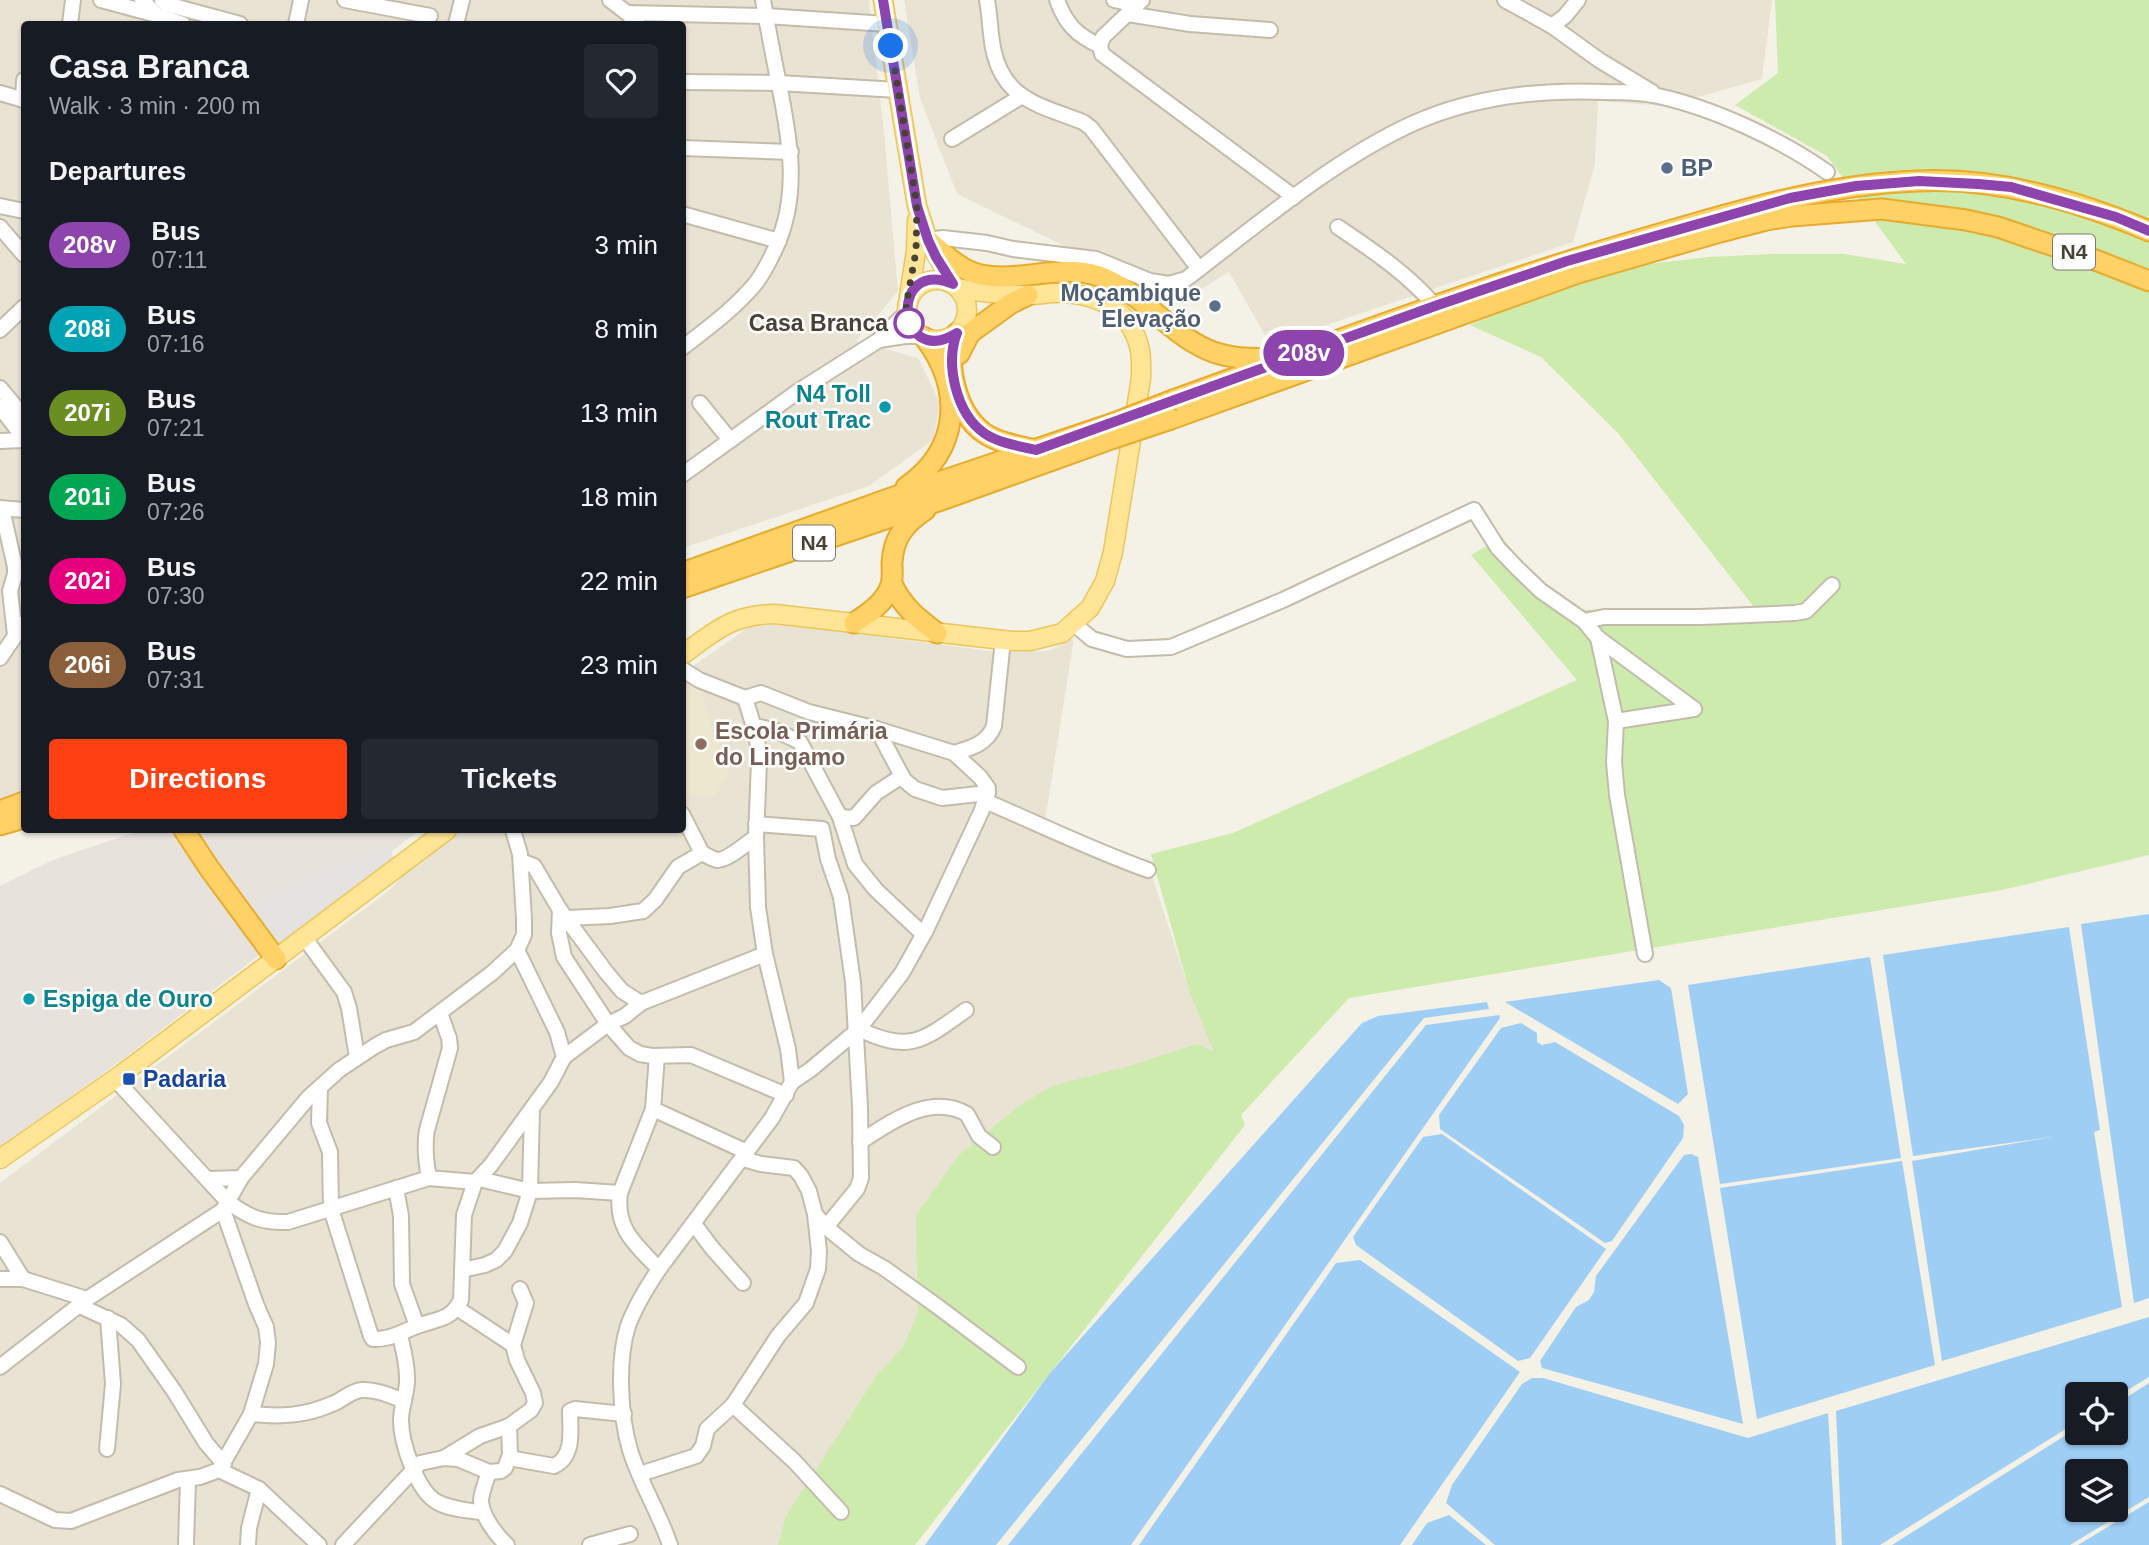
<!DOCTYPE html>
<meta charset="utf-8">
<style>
:root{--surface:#171b24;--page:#242831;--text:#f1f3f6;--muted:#9ea1a6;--accent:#ff4013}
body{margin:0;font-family:Helvetica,sans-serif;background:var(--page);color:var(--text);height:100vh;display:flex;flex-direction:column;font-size:26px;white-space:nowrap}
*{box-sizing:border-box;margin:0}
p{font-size:23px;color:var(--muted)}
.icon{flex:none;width:38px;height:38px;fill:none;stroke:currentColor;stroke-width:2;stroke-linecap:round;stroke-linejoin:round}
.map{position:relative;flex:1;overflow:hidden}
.details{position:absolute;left:21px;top:21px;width:665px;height:812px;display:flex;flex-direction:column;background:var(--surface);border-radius:7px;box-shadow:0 2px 5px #0004}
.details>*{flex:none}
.badge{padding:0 14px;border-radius:23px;font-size:24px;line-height:46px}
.fabs{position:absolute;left:2065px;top:1382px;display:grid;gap:14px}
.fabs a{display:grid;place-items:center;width:63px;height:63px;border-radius:7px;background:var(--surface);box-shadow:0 2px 5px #0004;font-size:35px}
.you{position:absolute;width:35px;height:35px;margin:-18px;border:5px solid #fff;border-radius:50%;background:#1a73e8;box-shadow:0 0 0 10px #1a73e833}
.map>.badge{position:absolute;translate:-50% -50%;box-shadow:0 0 0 4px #fff}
h2{padding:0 28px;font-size:26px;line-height:63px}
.round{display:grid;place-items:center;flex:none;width:74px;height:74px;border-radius:7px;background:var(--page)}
.head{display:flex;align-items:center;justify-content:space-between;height:119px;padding:0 28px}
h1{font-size:33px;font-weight:700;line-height:52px}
.primary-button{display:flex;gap:14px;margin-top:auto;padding:14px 28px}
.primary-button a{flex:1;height:80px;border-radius:7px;background:var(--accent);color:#fff;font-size:28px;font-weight:700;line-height:80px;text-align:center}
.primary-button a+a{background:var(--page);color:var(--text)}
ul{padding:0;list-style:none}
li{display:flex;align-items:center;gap:21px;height:84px;padding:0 28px}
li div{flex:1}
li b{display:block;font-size:26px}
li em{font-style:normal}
li .badge{min-width:77px;font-weight:700;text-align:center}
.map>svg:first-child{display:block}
</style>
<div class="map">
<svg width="2149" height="1545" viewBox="0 0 2149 1545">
<rect width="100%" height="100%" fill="#f4f1e6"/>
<!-- residential -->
<g fill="#e9e3d4">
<polygon points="0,0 869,0 884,133 898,291 856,341 918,358 940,403 933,440 869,486 683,548 682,24 24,24 24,798 0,807"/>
<polygon points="904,0 1772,0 1762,79 1666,106 1598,101 1595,164 1573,242 1270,344 1229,272 1180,302 957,194 920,98"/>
<polygon points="782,624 998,652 1048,651 1074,638 1045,821 1150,869 1189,990 1226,1055 900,1545 0,1545 0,1183 391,889 416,860 458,830 682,830 683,673 749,627"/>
</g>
<!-- industrial -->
<polygon fill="#e7e2db" points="141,830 420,830 281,934 257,957 123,1059 0,1147 0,886 53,860"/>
<!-- education -->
<polygon fill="#eee7cf" points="683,686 701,688 713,736 715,735 723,752 728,773 714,796 683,795"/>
<!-- green -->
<polygon fill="#ccebac" points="1775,0 2149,0 2149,855 2002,890 1349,998 1241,1115 1245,1125 915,1545 778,1545 786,1516 877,1375 903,1347 918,1312 916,1215 959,1155 1023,1103 1055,1085 1122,1068 1197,1044 1214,1052 1189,990 1151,854 1233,833 1577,680 1471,555 1502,537 1526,569 1583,610 1754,607 1618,433 1541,357 1470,325 1571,284 1633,266 1708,257 1773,254 1844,254 1906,264 1827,156 1735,105 1778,73"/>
<!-- parking -->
<polygon fill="#e5e3df" points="388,844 394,859 278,949 247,907"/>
<!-- water -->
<g fill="#9fcef5" fill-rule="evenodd">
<polygon points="2149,914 2149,1298 2134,1303 2081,924"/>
<polygon points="2069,927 2100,1130 2094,1132 2122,1307 1942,1361 1912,1161 2052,1137 1913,1156 1883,955"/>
<polygon points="1870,957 1901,1158 1720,1184 1688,985"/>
<polygon points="1659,980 1671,988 1688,1094 1678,1104 1505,1002"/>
<polygon points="1487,1002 1489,1009 1424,1018 996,1545 925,1545 1050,1373 1362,1023 1378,1016"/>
<polygon points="1499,1015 1500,1018 1131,1545 1008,1545 1426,1025"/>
<polygon points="1521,1023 1537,1033 1537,1042 1542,1045 1555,1042 1679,1116 1684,1125 1683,1138 1612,1241 1605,1243 1440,1129 1439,1115 1501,1028"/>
<polygon points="1442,1134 1606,1249 1530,1358 1518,1361 1356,1245 1353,1237 1423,1137"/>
<polygon points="1691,1154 1698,1157 1743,1424 1542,1368 1540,1361 1576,1307 1589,1300 1594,1292 1596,1276 1684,1155"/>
<polygon points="1902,1161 1935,1365 1757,1419 1720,1188"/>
<polygon points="1360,1260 1520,1372 1400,1545 1139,1545 1336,1263"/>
<polygon points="2149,1317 2149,1377 2116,1397 2116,1395 2077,1395 2077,1422 1880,1545 1842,1545 1836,1411"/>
<polygon points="1532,1378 1543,1378 1748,1438 1828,1413 1836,1545 1495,1545 1446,1503 1452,1485 1522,1384"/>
<path d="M2149 1383V1497L2070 1545H1892L2077 1428V1433H2116V1404ZM2077 1472H2116V1510H2077Z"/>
<polygon points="2149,1502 2149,1545 2078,1545"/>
<polygon points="1449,1515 1486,1545 1412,1545 1427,1523"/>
</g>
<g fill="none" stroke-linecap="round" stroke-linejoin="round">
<!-- minor casing -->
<g stroke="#c3bcab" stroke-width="18">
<g id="minor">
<polyline points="101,0 157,15"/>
<polyline points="142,0 157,15 183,24"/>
<polyline points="162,0 166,4 240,24"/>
<polyline points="345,0 430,16"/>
<polyline points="610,0 627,13 638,24"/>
<path d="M987 0C990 16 990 32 993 48 1003 100 1040 105 1083 122L1091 128 1199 269"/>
<path d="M1057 0C1066 25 1077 35 1100 46"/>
<polyline points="1114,0 1137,5"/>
<polyline points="1142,0 1103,37 1100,46 1102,54 1294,197"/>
<polyline points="1505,0 1552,26 1599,60 1652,92"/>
<polyline points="627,13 766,16 887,24"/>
<polyline points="1128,14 1190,24 1270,30"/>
<polyline points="70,24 73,0"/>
<polyline points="296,24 301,0"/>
<polyline points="456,24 462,0"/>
<polyline points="1552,26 1565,16 1578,0"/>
<polyline points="682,82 779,83 898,90"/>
<polyline points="0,93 24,100"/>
<polyline points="23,100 24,80"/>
<polyline points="952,139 1022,96"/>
<polyline points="682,148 791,152"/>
<polyline points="0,206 24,211"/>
<polyline points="682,214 779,241"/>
<polyline points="0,227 24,255"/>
<path d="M1338 227C1372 250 1408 274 1435 306"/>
<path d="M924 243 928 240 943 238 987 243 1013 249 1096 259 1150 281 1169 284 1186 279C1256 226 1334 159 1414 123 1475 96 1539 89 1606 92 1623 92 1641 92 1658 96 1713 108 1782 140 1827 172"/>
<polyline points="0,330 24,307"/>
<polyline points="879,340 905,336 921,336"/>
<path d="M682 348C708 328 734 309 755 284 764 273 770 260 776 247 800 194 790 140 779 84 773 56 768 28 763 0"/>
<polyline points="0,388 24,417"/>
<polyline points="700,403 730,440"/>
<polyline points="0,407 24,438"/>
<polyline points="0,441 24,440"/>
<polyline points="682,475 797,392 879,340 906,313"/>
<polyline points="0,508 24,510"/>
<polyline points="2,509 15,567 15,574 10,591 15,635"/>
<polyline points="1584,621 1604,617 1701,617 1795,613 1806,611 1832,585"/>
<polyline points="1074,624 1092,639 1127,649 1171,647 1283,600 1474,510 1498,548 1517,568 1541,591 1584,621 1598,638 1616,721 1614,762 1617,795 1645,954"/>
<polyline points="1598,638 1694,709"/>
<polyline points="0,658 24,623"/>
<polyline points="682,669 699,680 745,698 761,693 809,712 877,729 954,753 980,777 988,788 982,810 926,930 902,973 859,1029 810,1070 792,1082"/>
<polyline points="1616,721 1694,709"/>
<polyline points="755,726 777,731 800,742 840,817 855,864 876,890 923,934"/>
<polyline points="877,729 904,780 915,789 942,798 988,793"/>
<path d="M954 753C971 748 987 744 994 726L1003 640"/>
<path d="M985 801C1039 824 1092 850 1148 870"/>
<path d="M682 814 702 853C706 855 712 859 717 860 727 861 748 842 756 837"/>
<polyline points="840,817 854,818 876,793 902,776"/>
<polyline points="756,824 822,829 828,859 841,897 853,982 860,1107 861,1178 857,1189 826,1227"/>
<polyline points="521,861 534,866 560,910 606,972 622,991 641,1003"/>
<polyline points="560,910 559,933 564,957 608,1024 629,1048 640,1054 652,1056 691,1055 786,1095"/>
<polyline points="567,918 610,916 643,911 655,900 678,867 702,853"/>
<polyline points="304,937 344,992 349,1008 357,1057"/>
<path d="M440 1013 449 1038 450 1048 427 1130C424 1146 426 1162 429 1178L475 1182"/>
<path d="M859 1029C910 1054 924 1040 966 1010"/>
<path d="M657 1056 653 1109 620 1193C615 1229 636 1245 659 1269"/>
<polyline points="564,1057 608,1024 625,1016 641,1003 765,954"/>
<path d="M115 1079 227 1201C248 1217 262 1223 288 1222L429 1178"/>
<path d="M320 1088 319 1123 330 1152 331 1209 371 1336 373 1339C391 1340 405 1330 420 1325 429 1322 439 1320 447 1316 454 1312 458 1306 461 1300L464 1215 475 1182 491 1165 551 1082 564 1057 557 1032 517 950"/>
<polyline points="653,1109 747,1152"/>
<path d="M860 1142C891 1122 930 1093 967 1114L979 1136 993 1147"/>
<polyline points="743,1159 761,1164 794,1168 801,1176 809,1191 815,1214 826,1227 859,1254 884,1268 937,1306 1018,1367"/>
<polyline points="208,1179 241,1178"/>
<polyline points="479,1179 530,1191 575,1190 620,1193"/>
<polyline points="396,1188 401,1216 402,1284 417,1326"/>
<polyline points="694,1224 712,1248 743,1283"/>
<polyline points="0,1242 23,1279"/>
<polyline points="462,1270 485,1265 496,1260 505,1251 520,1223 530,1191 532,1109"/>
<polyline points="0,1279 23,1279 87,1299"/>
<polyline points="80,1306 121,1325 138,1340 174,1391 206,1443 224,1464"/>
<path d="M400 1335C403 1349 407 1363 407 1377 408 1392 401 1406 401 1420 401 1443 417 1491 437 1502 451 1510 469 1510 484 1513"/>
<polyline points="513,1345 526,1303 520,1289"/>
<polyline points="0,1367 87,1299 223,1210 241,1178 308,1098 339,1070 375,1046 386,1040 414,1032 492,973 517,950 524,935 524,919 520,854 513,830"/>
<polyline points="733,1405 794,1461 841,1512"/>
<path d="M251 1414C280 1417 305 1416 332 1404 343 1400 350 1391 362 1390 376 1389 391 1396 404 1401"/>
<polyline points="107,1449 113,1384 108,1318"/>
<polyline points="444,1458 480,1436 509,1426"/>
<path d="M509 1458 554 1466C575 1456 570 1430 570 1411L575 1409 624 1414"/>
<polyline points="219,1470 259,1489 319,1545"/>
<path d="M489 1472C486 1481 482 1490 481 1500 481 1515 496 1535 507 1545"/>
<polyline points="640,1474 696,1456 703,1446 707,1429 733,1405 778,1336 806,1303 818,1269 819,1251 815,1214"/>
<polyline points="0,1494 55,1520 71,1521 178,1480 200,1477 219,1470 251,1414 266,1364 268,1343 266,1327 256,1304 223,1210"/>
<polyline points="186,1545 188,1479"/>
<polyline points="248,1545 249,1528 259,1489"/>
<polyline points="343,1545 420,1463 444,1458 458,1459 489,1472 501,1471 505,1468 510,1455 509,1426 531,1410 535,1403 533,1393 517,1360 513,1345 457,1308"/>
<polyline points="590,1545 630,1534"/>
<path d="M670 1545C659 1512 640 1483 630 1450 620 1416 617 1360 628 1326 635 1306 647 1287 659 1269L772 1118 792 1082 788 1049 765 954 758 907 756 837 759 762 757 737 745 698"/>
</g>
</g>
<!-- major casing -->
<g stroke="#ebc65d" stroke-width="21">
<g id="major">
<polyline points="883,0 917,206 928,240 953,284"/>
<circle cx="937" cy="310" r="30"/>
<polyline points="909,296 916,251 917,220"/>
<path d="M682 655C717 630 731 615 775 614L1012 641H1030L1062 633 1090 608 1105 581 1113 552 1141 378C1141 367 1142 356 1139 346 1129 310 1101 296 1066 293 1053 292 1040 295 1028 295 1004 295 982 293 958 288"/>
<polyline points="0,1159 122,1074 447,830"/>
</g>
</g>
<!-- highway casing -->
<g stroke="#e7ab2d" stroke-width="23">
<g id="highway">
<path d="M928 240C943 253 961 271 981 275 1021 283 1061 263 1099 276 1141 291 1166 331 1206 349 1227 359 1252 359 1275 358"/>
<path d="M957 333C944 363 956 413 984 433 998 443 1019 446 1036 450"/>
<polyline points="959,354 970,333 1010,304 1028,295"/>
<path d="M1173 400C1334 342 1494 281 1659 234 1744 209 1829 184 1918 181 1995 177 2078 201 2149 231"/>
<polyline points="1171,419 1578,273 1720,232 1766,220 1792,216 1882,209 1966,220 1998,227 2098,261 2149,281"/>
<path d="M906 487C960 450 964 390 925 338"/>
<polyline points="682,573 891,498 1114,423"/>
<path d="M892 584C903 607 917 618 937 633"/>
<polyline points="682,588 947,498 1114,438"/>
<path d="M854 623C869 613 885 603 891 585 893 578 892 570 892 563 893 538 905 523 925 510"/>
<polyline points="0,811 24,802"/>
<polyline points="0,825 24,818"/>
<polyline points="184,830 209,868 276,959"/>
</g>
</g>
<!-- minor -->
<use href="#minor" stroke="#fff" stroke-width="14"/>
<!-- major -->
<use href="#major" stroke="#ffe595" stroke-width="18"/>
<!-- highway -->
<use href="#highway" stroke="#ffd267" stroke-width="19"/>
<!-- highway-bridge casing -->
<g stroke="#e7ab2d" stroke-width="23" stroke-linecap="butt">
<g id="highway-bridge">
<polyline points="1114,423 1173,400"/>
<polyline points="1114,438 1171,419"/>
</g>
</g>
<!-- highway-bridge -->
<use href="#highway-bridge" stroke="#ffd267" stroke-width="19"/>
</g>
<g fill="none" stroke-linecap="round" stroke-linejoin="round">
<!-- line casing -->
<g stroke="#fff" stroke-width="16">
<path id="line" d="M883 0 917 206 928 240 936 257 953 284C888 256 896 371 957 333 945 364 956 413 984 433 998 443 1019 446 1036 450L1435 306 1567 261 1790 198 1856 186 1919 181 1978 184 2011 187 2116 217 2149 231"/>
</g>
<!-- line -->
<use href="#line" stroke="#8e44ad" stroke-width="10"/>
<!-- walk -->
<polyline stroke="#484135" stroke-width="7" stroke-dasharray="0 12.6" points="891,46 917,206 916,251 906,306 909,323"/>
</g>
<!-- markers -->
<g fill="#5c6f8a" stroke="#fff" stroke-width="2.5">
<circle cx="1667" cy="168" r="7"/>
<circle cx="1215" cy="306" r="7"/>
</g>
<circle fill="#fff" stroke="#8e44ad" stroke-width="3.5" cx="909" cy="323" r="14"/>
<g fill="#0f9aa8" stroke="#fff" stroke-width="2.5">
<circle cx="885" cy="407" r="7"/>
<circle cx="29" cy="999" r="7"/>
</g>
<circle fill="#8d6e63" stroke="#fff" stroke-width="2.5" cx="701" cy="744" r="7"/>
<rect fill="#1a4fb4" stroke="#fff" stroke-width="2.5" x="122" y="1072" width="14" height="14" rx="3.5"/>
<g text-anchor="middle" stroke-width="5" stroke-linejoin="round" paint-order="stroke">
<!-- shield labels -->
<g fill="#fff" stroke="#7f7a72" stroke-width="2">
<rect x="2053" y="234.5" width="42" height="35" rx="5"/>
<rect x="793" y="525.5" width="42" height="35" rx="5"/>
</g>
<g font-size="21" font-weight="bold" fill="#484135">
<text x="2074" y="259">N4</text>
<text x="814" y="550">N4</text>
</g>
<!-- service labels -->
<g font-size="23" font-weight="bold" fill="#4e5e75" stroke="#fff" text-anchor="start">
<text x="1681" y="176">BP</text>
<text x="1201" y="301" text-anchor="end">Moçambique<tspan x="1201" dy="26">Elevação</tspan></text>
</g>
<!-- stop labels -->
<g font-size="23" font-weight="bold" fill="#484135" stroke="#fff" text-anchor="end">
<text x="888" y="331">Casa Branca</text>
</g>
<!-- culture labels -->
<g font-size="23" font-weight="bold" fill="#0d838f" stroke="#fff" text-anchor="end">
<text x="871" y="402">N4 Toll<tspan x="871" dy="26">Rout Trac</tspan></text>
<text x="43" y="1007" text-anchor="start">Espiga de Ouro</text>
</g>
<!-- education labels -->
<g font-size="23" font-weight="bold" fill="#785e54" stroke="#fff" text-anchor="start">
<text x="715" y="739">Escola Primária<tspan x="715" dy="26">do Lingamo</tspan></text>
</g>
<!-- transit labels -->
<g font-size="23" font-weight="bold" fill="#164399" stroke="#fff" text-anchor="start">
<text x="143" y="1087">Padaria</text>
</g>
</g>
</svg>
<div class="fabs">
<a><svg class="icon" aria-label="locate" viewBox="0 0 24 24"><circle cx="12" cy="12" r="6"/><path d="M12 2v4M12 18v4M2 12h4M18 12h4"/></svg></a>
<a><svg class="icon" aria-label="layers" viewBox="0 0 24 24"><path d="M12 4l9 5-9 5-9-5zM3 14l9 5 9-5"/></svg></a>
</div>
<div class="you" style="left:891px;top:46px"></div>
<b class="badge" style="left:1304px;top:353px;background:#8e44ad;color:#fff">208v</b>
<section class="details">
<div class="head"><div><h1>Casa Branca</h1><p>Walk · 3 min · 200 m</p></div><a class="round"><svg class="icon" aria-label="heart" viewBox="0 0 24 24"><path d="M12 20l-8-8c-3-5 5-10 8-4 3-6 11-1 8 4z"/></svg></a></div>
<h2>Departures</h2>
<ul>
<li><span class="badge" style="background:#8e44ad;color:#fff">208v</span><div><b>Bus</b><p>07:11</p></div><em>3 min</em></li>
<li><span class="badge" style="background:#00a3b4;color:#fff">208i</span><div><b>Bus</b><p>07:16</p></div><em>8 min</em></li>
<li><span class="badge" style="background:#6b8e23;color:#fff">207i</span><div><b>Bus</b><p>07:21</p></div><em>13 min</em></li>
<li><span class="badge" style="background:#00a651;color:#fff">201i</span><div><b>Bus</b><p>07:26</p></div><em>18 min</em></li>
<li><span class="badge" style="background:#e6007e;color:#fff">202i</span><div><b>Bus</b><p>07:30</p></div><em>22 min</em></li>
<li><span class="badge" style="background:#8b5e3c;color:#fff">206i</span><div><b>Bus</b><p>07:31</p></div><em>23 min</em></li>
</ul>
<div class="primary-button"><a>Directions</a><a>Tickets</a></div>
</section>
</div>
